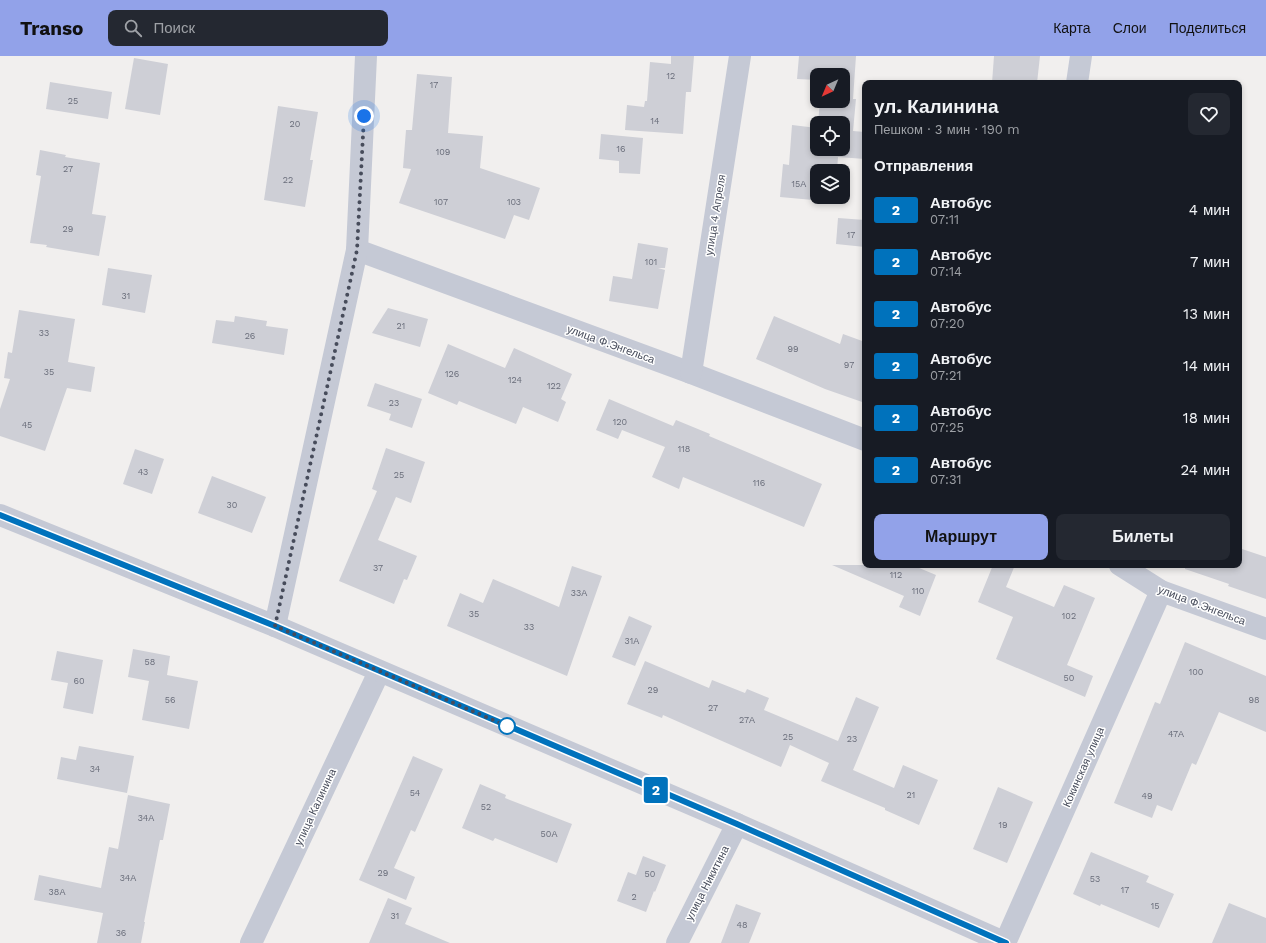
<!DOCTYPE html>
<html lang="ru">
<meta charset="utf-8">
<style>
:root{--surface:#171b24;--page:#242831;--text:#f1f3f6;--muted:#9ea1a6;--accent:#92a2e9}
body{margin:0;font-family:"Work Sans",sans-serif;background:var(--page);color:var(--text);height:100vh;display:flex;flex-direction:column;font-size:15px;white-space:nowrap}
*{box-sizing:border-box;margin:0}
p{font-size:13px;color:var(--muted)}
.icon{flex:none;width:22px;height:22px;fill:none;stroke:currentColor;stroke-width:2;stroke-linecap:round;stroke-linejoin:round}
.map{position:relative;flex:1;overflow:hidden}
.side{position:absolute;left:862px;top:24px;width:380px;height:488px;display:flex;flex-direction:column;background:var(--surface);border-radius:8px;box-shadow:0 2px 6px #0003}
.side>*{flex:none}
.badge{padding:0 8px;border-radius:3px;font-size:14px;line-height:26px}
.needle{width:26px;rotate:224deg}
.fabs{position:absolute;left:810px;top:12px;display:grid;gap:8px}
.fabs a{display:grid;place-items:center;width:40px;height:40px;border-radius:8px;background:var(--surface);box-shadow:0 2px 6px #0003;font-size:20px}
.you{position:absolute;width:20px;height:20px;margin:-10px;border:3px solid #fff;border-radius:50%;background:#1a73e8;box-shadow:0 0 0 6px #1a73e833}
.map>.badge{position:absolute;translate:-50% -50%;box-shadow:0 0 0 2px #fff}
h2{padding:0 12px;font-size:15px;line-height:36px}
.round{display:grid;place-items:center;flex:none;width:42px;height:42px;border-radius:8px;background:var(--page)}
.overview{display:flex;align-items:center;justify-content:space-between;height:68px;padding:0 12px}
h1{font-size:19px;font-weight:800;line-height:30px}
.button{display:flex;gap:8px;margin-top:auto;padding:8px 12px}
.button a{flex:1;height:46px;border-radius:8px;background:var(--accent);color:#111;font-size:16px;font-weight:800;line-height:46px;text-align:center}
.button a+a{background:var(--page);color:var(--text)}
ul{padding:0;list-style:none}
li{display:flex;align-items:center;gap:12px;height:52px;padding:0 12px}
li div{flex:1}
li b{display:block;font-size:15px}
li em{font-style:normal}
li .badge{min-width:44px;font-weight:700;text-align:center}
header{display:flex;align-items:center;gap:24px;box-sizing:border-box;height:56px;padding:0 20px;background:var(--accent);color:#111}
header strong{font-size:19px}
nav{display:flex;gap:22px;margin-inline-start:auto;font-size:14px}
.search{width:280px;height:36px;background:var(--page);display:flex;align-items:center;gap:10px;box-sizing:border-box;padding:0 14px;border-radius:8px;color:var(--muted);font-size:15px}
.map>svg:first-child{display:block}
</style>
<header>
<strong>Transo</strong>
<div class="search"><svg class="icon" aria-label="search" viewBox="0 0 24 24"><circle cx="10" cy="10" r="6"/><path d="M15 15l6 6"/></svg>Поиск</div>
<nav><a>Карта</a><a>Слои</a><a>Поделиться</a></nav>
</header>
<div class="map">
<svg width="1266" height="887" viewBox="0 0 1266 887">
<rect width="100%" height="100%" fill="#f1efee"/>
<!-- building -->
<g fill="#cecfd6">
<polygon points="671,0 694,0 691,36 686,36 683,78 625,74 627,49 644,51 645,45 647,45 650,6 671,8"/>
<polygon points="799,0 856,0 853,43 856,43 853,75 865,76 865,103 838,101 837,115 817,115 817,141 835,141 835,146 780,141 783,108 789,109 792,69 817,72 817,93 843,93 843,67 818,67 820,45 843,45 843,19 817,19 817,24 797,23"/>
<polygon points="994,0 1040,0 1037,27 992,27"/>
<polygon points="134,2 168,8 160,59 125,53"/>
<polygon points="417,18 452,21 448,77 483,80 480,112 540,132 529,164 514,159 505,183 399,147 411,113 403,112 406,74 412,74"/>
<polygon points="50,26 112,36 108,63 46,53"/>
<polygon points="278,50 318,56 310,104 313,104 305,151 264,144"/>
<polygon points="601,78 643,82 640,118 619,117 619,105 599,103"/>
<polygon points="40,94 66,99 65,101 100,107 92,158 106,160 99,200 46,191 47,189 30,187 41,120 36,119"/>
<polygon points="838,162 865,164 865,191 836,188"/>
<polygon points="638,187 668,192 665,212 658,212 665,214 658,253 609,245 613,220 632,223"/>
<polygon points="108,212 152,219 145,257 102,249"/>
<polygon points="388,252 428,263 420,291 372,277"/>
<polygon points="19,254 75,263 68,306 95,311 91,336 67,332 45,395 0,380 0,353 10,323 4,322 8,296 12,297"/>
<polygon points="235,260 267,265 266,270 288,273 284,299 212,287 216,264 234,266"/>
<polygon points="774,260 840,288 843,278 865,286 865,347 825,333 756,303"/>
<polygon points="448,288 505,312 514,292 572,318 561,343 566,346 558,366 523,351 516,368 459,345 457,349 428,337"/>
<polygon points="375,327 422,343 412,372 389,364 391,358 367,350"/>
<polygon points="609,343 673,370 676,364 710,378 709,380 822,428 804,471 683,421 679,433 652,421 665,391 622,374 618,383 596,374"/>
<polygon points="386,392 425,406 411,447 396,441 378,484 417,500 407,524 404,523 394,548 339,525 377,435 372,433"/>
<polygon points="135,393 164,403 152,438 123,428"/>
<polygon points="212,420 266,441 252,477 198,457"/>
<polygon points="1239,492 1266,501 1266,543 1228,530 1229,528 1185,513 1185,509 1239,509"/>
<polygon points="832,509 912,509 936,519 920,560 899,551 904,540"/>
<polygon points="993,509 1015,509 1006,531 1054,551 1064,529 1095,542 1067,609 1093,620 1085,641 996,603 1013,561 978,546"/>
<polygon points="572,510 602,520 567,620 447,570 460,537 483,547 493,523 559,551"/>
<polygon points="629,560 652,570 635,610 612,601"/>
<polygon points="1185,586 1266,620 1266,676 1219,656 1196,709 1192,707 1172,755 1157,749 1152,762 1114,747 1155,646 1160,648"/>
<polygon points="133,593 170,600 167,619 198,625 189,673 142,664 149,625 128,621"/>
<polygon points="57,595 103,604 93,658 63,652 68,627 51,624"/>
<polygon points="645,605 709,632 712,624 745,637 747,633 769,642 764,654 838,685 856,641 879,651 853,714 894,732 903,709 938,724 919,769 885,754 885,752 821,725 829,707 790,689 781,711 663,659 662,662 627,648"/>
<polygon points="79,690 134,700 127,737 57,723 61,701 76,704"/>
<polygon points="413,700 443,713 415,776 411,774 394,812 415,821 406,844 359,824"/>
<polygon points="480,728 506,739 505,742 572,768 557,807 495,782 493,785 462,772"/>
<polygon points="998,731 1033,746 1007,807 973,793"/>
<polygon points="128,739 170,748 163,784 160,784 144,866 145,866 141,887 97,887 103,857 34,844 39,819 101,832 109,791 118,793"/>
<polygon points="1091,796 1149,820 1146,826 1174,838 1159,872 1101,848 1100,850 1073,838"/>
<polygon points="643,800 666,809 655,836 654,835 646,856 617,845 628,816 636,819"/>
<polygon points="388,842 412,852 405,868 450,887 369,887"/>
<polygon points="1229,847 1266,862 1266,887 1212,887"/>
<polygon points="736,848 761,857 749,887 721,887"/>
</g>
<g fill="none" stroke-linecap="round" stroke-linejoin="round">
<!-- minor -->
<g stroke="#c5c9d5" stroke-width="22">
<polyline points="1077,27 1081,0"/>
<polyline points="357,194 691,317 865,384"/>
<polyline points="691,317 740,0"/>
<polyline points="1120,509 1161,535 1266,573"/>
<polyline points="275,570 357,194 366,0"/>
<polyline points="251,887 379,616"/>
<polyline points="677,887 737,768"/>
<polyline points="1005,887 1161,535"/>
</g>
<!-- tertiary -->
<polyline stroke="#c5c9d5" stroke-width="22" points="0,459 275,570 737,768 1006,887"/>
</g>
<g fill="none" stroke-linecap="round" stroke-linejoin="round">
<!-- line casing -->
<g stroke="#fff" stroke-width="9">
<polyline id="line" points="0,459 275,570 737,768 1006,887"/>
</g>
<!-- line -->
<use href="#line" stroke="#0072bc" stroke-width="6"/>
<!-- walk -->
<polyline stroke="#474c5b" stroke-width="4" stroke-dasharray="0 7.2" points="364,60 357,194 275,570 507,670"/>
</g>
<!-- markers -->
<circle fill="#fff" stroke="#0072bc" stroke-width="2" cx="507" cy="670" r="8"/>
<g text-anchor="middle" stroke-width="3" stroke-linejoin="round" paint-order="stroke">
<!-- number labels -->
<g font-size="9" fill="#696d7a">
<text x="671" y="23">12</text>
<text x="434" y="32">17</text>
<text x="73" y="48">25</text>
<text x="655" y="68">14</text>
<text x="295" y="71">20</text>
<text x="621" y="96">16</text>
<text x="443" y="99">109</text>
<text x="68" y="116">27</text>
<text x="288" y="127">22</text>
<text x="799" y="131">15А</text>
<text x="441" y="149">107</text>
<text x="514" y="149">103</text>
<text x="68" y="176">29</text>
<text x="851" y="182">17</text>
<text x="651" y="209">101</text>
<text x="126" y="243">31</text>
<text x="401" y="273">21</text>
<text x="44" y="280">33</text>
<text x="250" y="283">26</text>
<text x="793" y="296">99</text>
<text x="849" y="312">97</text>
<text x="49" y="319">35</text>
<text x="452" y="321">126</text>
<text x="515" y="327">124</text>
<text x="554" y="333">122</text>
<text x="394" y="350">23</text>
<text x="620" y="369">120</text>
<text x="27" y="372">45</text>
<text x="684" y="396">118</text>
<text x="143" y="419">43</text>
<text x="399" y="422">25</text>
<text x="759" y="430">116</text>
<text x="232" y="452">30</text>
<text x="378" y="515">37</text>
<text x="896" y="522">112</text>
<text x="918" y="538">110</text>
<text x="579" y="540">33А</text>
<text x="474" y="561">35</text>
<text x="1069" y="563">102</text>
<text x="529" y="574">33</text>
<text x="632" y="588">31А</text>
<text x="150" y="609">58</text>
<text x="1196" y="619">100</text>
<text x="1069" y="625">50</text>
<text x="79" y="628">60</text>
<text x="653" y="637">29</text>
<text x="170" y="647">56</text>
<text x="1254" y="647">98</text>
<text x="713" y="655">27</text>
<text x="747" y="667">27А</text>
<text x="1176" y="681">47А</text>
<text x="788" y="684">25</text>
<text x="852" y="686">23</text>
<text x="95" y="716">34</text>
<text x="415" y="740">54</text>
<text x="911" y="742">21</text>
<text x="1147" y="743">49</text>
<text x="486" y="754">52</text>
<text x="146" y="765">34А</text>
<text x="1003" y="772">19</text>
<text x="549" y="781">50А</text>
<text x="383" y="820">29</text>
<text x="650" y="821">50</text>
<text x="128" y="825">34А</text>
<text x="1095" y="826">53</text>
<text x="1125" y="837">17</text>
<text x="57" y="839">38А</text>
<text x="634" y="844">2</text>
<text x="1155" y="853">15</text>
<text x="395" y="863">31</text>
<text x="742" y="872">48</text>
<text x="121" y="880">36</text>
</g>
<!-- street labels -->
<g font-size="11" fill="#474c5b" stroke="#fff">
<text transform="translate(715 159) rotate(-81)" y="4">улица 4 Апреля</text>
<text transform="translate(611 288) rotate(20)" y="4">улица Ф.Энгельса</text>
<text transform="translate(1202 549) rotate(21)" y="4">улица Ф.Энгельса</text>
<text transform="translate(1083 711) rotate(-66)" y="4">Кокинская улица</text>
<text transform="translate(315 751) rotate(-65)" y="4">улица Калинина</text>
<text transform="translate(707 827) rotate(-63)" y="4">улица Никитина</text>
</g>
</g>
</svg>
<div class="fabs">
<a><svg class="needle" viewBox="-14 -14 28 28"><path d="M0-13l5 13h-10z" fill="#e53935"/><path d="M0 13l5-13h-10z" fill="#9ea1a6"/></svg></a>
<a><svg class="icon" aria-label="locate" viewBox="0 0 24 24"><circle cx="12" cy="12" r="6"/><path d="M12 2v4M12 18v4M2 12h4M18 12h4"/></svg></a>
<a><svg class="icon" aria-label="layers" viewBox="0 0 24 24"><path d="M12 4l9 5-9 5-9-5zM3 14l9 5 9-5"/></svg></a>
</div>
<div class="you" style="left:364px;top:60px"></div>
<b class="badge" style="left:656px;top:734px;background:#0072bc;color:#fff">2</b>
<section class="side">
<div class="overview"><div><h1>ул. Калинина</h1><p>Пешком · 3 мин · 190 m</p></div><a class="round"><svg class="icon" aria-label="heart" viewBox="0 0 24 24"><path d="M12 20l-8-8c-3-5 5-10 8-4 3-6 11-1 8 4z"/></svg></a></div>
<h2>Отправления</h2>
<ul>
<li><span class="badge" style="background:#0072bc;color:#fff">2</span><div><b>Автобус</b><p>07:11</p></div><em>4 мин</em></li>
<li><span class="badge" style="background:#0072bc;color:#fff">2</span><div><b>Автобус</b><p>07:14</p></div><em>7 мин</em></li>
<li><span class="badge" style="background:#0072bc;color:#fff">2</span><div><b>Автобус</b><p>07:20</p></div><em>13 мин</em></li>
<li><span class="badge" style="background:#0072bc;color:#fff">2</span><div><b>Автобус</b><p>07:21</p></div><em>14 мин</em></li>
<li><span class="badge" style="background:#0072bc;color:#fff">2</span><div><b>Автобус</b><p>07:25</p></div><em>18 мин</em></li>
<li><span class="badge" style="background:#0072bc;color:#fff">2</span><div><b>Автобус</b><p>07:31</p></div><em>24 мин</em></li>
</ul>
<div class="button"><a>Маршрут</a><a>Билеты</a></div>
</section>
</div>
